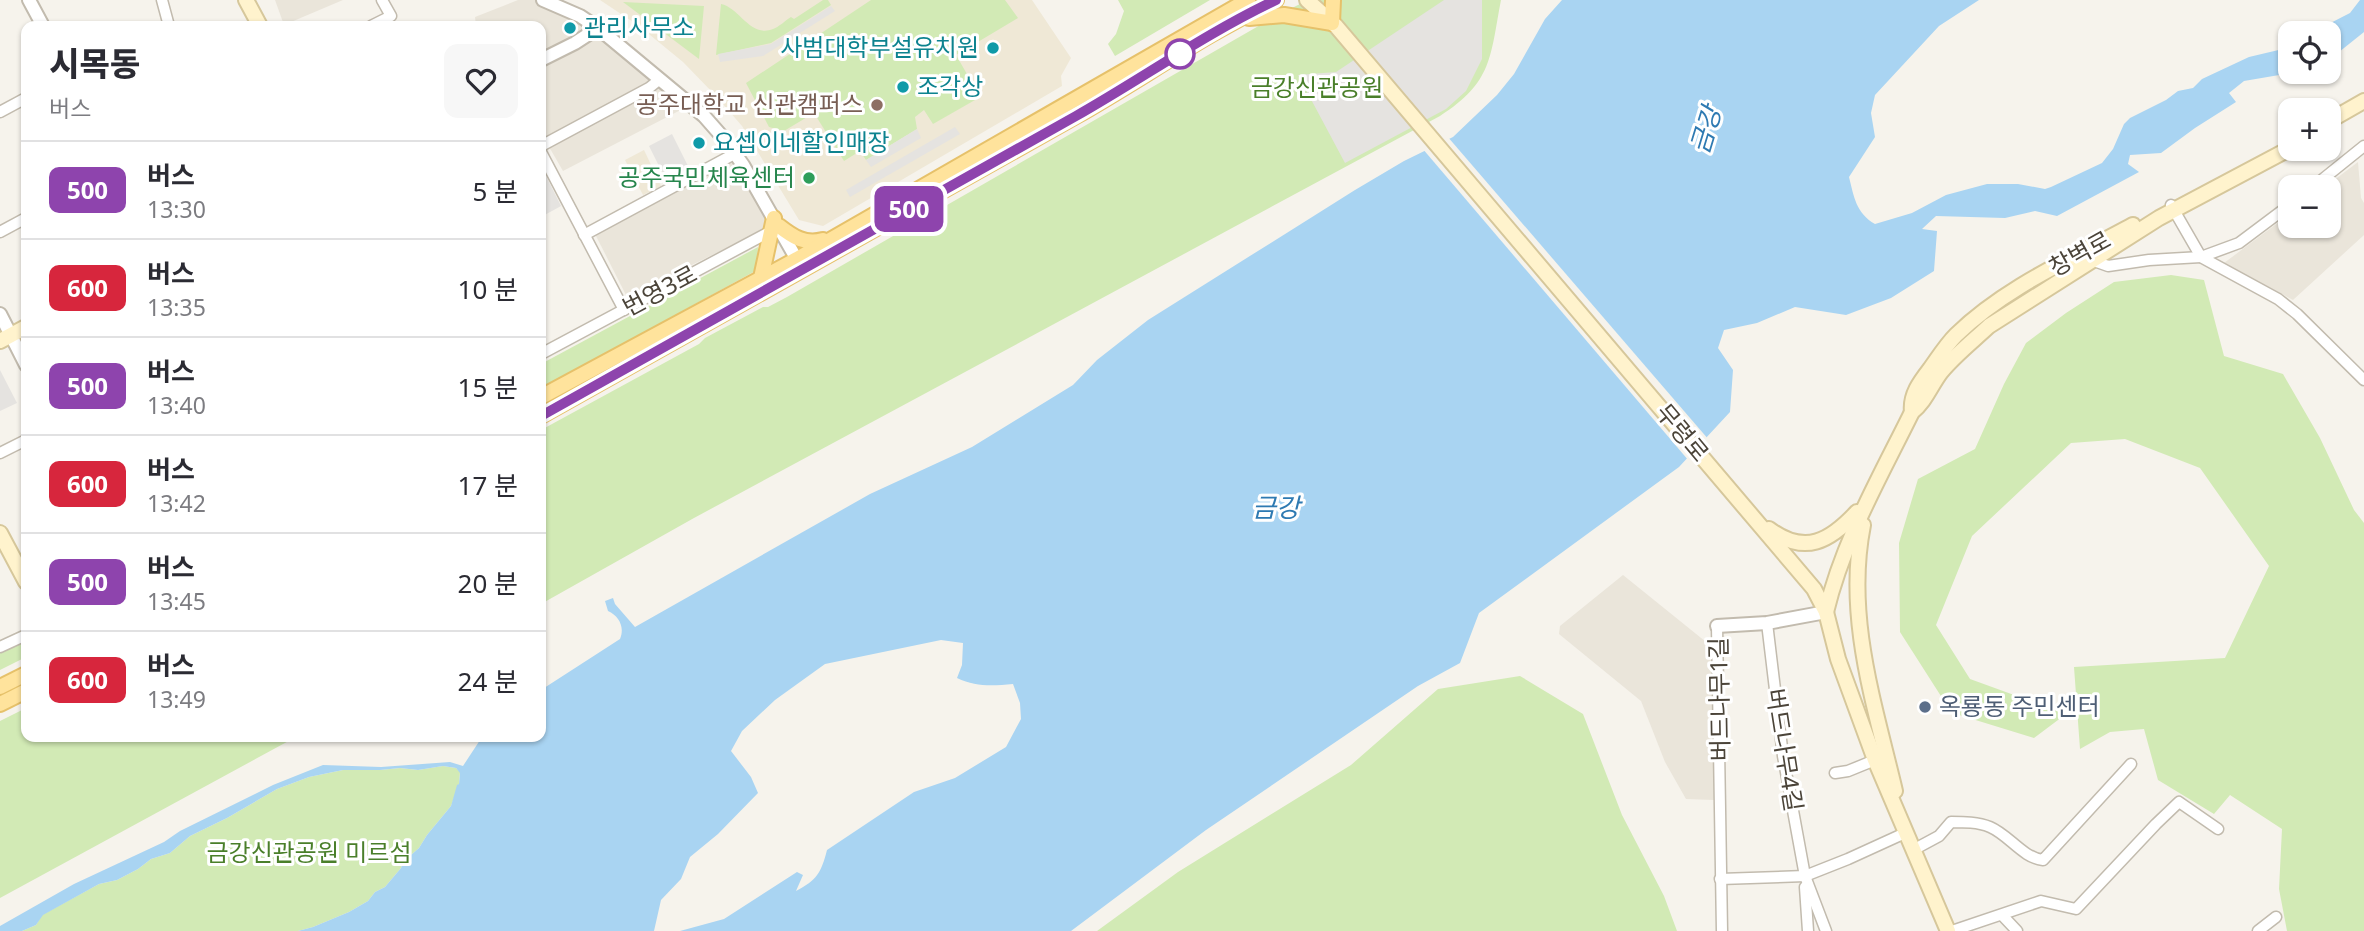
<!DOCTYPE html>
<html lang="ko">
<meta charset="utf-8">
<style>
:root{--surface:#fff;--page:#f7f7f7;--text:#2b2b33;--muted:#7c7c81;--line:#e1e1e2}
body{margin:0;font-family:"Noto Sans","Noto Sans KR",sans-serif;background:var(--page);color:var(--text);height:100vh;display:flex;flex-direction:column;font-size:26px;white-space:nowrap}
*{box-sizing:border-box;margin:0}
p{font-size:23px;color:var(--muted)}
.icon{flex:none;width:38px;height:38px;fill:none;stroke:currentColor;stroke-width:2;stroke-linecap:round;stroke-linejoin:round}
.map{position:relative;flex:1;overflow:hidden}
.sheet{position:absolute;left:21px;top:21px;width:525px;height:721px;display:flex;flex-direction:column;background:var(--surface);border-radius:14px;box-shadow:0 2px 5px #0004}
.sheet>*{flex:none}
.badge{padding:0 14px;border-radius:10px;font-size:24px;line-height:46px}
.fabs{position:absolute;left:2278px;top:21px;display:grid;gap:14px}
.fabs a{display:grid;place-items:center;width:63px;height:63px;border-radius:14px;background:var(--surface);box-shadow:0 2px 5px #0004;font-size:35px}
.map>.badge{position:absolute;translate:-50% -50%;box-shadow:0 0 0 4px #fff}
.round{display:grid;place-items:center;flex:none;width:74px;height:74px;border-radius:14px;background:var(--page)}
.head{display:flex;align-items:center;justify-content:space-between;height:119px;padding:0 28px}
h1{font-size:33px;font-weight:800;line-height:52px}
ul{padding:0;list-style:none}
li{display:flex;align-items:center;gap:21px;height:98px;padding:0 28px;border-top:2px solid var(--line)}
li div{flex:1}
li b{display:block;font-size:26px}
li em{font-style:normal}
li .badge{min-width:77px;font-weight:700;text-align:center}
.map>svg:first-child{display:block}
</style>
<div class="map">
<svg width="2364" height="931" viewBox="0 0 2364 931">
<rect width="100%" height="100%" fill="#f6f3ec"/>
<!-- residential -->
<g fill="#eae5da">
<polygon points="275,0 343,0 284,25"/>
<polygon points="518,0 550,0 696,102 563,171 541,133 541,26 476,26 475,17"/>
<polygon points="744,155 773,202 773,215 769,227 627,297 595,234"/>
<polygon points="2358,162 2361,198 2364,203 2364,235 2293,300 2224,263 2291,213 2291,226 2329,226 2329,187 2325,187"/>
<polygon points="1623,575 1711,646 1714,800 1686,799 1665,762 1641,701 1559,634 1560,626"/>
</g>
<!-- education -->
<g fill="#efe8d6">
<polygon points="600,0 1032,0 1071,58 1061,76 1062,86 823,226 799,220 742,126 715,95 683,62 639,26"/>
<polygon points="644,150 661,186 643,195 625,160"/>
</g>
<!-- green -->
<g fill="#d2eab5">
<path d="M823 0H828L831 5 771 43 716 55 721 4C740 8 750 38 773 29 779 27 786 20 791 17L794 19Z"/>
<polygon points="871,0 1005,0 1018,18 956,55 971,81 966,85 975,100 933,124 924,110 915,117 917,129 866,160 860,151 844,161 814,113 784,131 769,127 746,83"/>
<polygon points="1118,0 1210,0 1115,56 1108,44 1116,34 1124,11"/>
<path d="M1308 0H1501C1490 57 1493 82 1440 116L694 518 541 604V430L699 344 705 338 763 307H768L787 297 1274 17Z"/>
<polygon points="623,2 704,6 699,59"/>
<polygon points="758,247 757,270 541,389 541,364"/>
<polygon points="2171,275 2204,280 2224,356 2283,374 2320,438 2354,510 2364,523 2364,931 2287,931 2279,889 2282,829 2230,795 2214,814 2158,780 2144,729 2110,732 2080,749 2074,667 2225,658 2269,566 2200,468 2125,439 2071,443 1972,536 1936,625 1970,679 2066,714 2034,738 1956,714 1946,704 1900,632 1899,543 1918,479 1975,449 2004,384 2026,343 2066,313 2114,282"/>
<polygon points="26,639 26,657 0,670 0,651"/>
<polygon points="1520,676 1583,714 1622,815 1664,896 1677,931 1097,931 1178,872 1351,765 1438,689"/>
<polygon points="26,708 26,737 296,737 0,898 0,721"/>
<polygon points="443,766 456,768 460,772 459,784 451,806 427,835 419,848 403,862 401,868 385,887 375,892 368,901 349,912 313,927 298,931 22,931 36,925 42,915 99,884 117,880 138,869 151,859 170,853 190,836 227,818 277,789 309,777 343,770 380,770 400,768 418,770"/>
</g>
<!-- parking -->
<g fill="#e5e3e0">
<polygon points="1444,0 1482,0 1482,59 1466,91 1446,109 1345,163 1298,75 1336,72"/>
<polygon points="831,6 835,11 763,56 720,62 718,54 771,44"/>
<polygon points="955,127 960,134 850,197 846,190"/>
<polygon points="917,129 921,138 871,167 866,160"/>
<polygon points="672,134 689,168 666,180 649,146"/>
<polygon points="541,166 561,206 541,217"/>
<polygon points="0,370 17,403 0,411"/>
</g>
<!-- water -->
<g fill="#a9d4f2">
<path d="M1562 0H1979L1939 26 1875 95 1871 113 1875 137 1849 177C1854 197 1856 213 1875 224L1912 213 1946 195 1987 184H2018L2045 189 2051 187 2102 163 2113 149 2124 124 2130 118 2166 100 2178 91 2193 88 2202 79 2249 57 2291 47V72H2296L2244 81 2229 93 2236 102 2195 128 2161 153 2130 155 2128 164 2139 172 2057 216 2035 211 2005 218 1936 216 1922 229 1937 231 1934 271 1891 298 1846 315 1795 307 1757 323 1724 330 1718 348 1733 370 1730 412 1679 467 1479 613 1460 663 1418 686 1206 830 1071 931H680L724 919 797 872 803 875 796 891C817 880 821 873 827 850L914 792 955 778 1006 747 1021 719 1020 703 1013 684C992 686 976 687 957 678L962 665 963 643 941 640 825 664 775 700 742 731 731 751 751 777 758 793 718 834 690 857 681 879 661 900 654 931H298L313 927 349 912 368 901 375 892 385 887 401 868 403 862 419 848 427 835 451 806 457 785 459 784 460 773 456 768 443 766 418 770 400 768 380 770H343L309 777 277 789 227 818 190 836 170 853 151 859 138 869 117 880 99 884 43 915 36 925 22 931H0V926L74 884 164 842 180 831 273 785 323 765 381 767 450 762 463 766 482 737H541V690L620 639C625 627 619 616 608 611L605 601 613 598 615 604 635 627 870 494 972 447 1073 385 1097 360 1148 320 1355 190 1404 161 1453 137 1497 95 1514 74 1545 19Z"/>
<polygon points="2360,0 2364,0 2364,32 2329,60 2329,33 2311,33 2350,13"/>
</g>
<!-- pier -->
<polygon fill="#f6f3ec" points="1447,136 1709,440 1689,461 1422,148"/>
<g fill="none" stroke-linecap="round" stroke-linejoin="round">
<!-- minor casing -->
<g stroke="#c2bbae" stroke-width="13">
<g id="minor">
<polyline points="162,0 169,26"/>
<polyline points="371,26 391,16 382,0"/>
<polyline points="0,112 26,98"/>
<polyline points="541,146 649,88 660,79"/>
<polyline points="541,152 624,310"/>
<polyline points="2313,187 2364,146"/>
<polyline points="2171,205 2201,257 2278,299 2297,314 2364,380"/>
<polyline points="0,232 26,218"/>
<polyline points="584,235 736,153"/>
<polyline points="2094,261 2108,266 2149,260 2201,257 2239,243 2291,204"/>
<polyline points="541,354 775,229"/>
<polyline points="0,453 26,440"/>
<polyline points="1767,623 1783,756 1805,876 1826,931"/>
<polyline points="1717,626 1722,931"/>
<polyline points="0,647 26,635"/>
<polyline points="1835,773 1848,771 1875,760"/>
<path d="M1913 850 1939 836 1951 822C1964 822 1978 822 1990 827 2009 835 2023 858 2043 860L2131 764"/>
<polyline points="1720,879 1805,876 1848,859 1905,833"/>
<polyline points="1805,887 1808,931"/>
<polyline points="2002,915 2017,931"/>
<polyline points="1952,931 2041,901 2076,909 2156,824 2179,802 2218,829"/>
<polyline points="2258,931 2276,917"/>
</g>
</g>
<!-- tertiary casing -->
<g stroke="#c2bbae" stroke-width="16">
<g id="tertiary">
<polyline points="29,0 43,26"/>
<polyline points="543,0 580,16 598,28 704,116 726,141 743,165 800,265"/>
<polyline points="541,60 575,43 598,28"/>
<polyline points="0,314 26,365"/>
<polyline points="1717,626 1767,623 1826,612"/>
</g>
</g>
<!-- secondary casing -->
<g stroke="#d6c79b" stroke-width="18">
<g id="secondary">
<polyline points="246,0 260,26"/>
<polyline points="1307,0 1336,26 1814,589 1826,612 1838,659 1875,760 1948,931"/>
<polyline points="2329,121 2364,101"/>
<polyline points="0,341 26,327"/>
<path d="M1912 412C1910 395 1920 382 1930 369 1938 358 1946 345 1956 335 2005 287 2073 258 2133 225"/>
<path d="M1863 525C1845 616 1874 702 1895 791"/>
<path d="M1769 529C1805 556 1830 541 1857 512"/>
<polyline points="0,533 26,582"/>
<path d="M1826 612C1843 541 1880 477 1912 412 1925 402 1931 385 1941 372 1955 355 1973 341 1989 326L2159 218 2291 148"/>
</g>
</g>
<!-- primary casing -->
<g stroke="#e6c16a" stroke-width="18">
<g id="primary">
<polyline points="1249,18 1284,15 1332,23 1333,0"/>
<path d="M779 226C793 237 805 245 823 240"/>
<polyline points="761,278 774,218"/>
<polyline points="541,397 797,259 1248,0"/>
<path d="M541 416 1076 116C1143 78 1206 33 1276 0"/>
<polyline points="0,687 26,674"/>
<polyline points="0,704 26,691"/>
</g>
</g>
<!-- minor -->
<use href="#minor" stroke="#fff" stroke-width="10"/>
<!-- tertiary -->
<use href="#tertiary" stroke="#fff" stroke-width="12"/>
<!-- secondary -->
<use href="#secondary" stroke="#fff3cd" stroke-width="14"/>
<!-- primary -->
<use href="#primary" stroke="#ffe39c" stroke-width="14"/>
</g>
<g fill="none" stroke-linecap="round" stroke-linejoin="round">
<!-- line casing -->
<g stroke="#fff" stroke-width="16">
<path id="line" d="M541 416 1076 116C1143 78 1206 33 1276 0"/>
</g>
<!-- line -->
<use href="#line" stroke="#8e44ad" stroke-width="10"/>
</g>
<!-- markers -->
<g fill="#0f9aa8" stroke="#fff" stroke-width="2.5">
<circle cx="570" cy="28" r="7"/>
<circle cx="993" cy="48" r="7"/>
<circle cx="903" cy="87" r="7"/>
<circle cx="699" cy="143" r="7"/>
</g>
<circle fill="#fff" stroke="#8e44ad" stroke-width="3.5" cx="1180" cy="54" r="14"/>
<circle fill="#8d6e63" stroke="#fff" stroke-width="2.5" cx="877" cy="105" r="7"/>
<circle fill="#2e9e5b" stroke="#fff" stroke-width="2.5" cx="809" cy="178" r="7"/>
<circle fill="#5c6f8a" stroke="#fff" stroke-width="2.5" cx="1925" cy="707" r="7"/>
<g text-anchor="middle" stroke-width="6" stroke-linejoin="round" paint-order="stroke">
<!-- culture labels -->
<g font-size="24" fill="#0d838f" stroke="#fff" text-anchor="start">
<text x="584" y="36">관리사무소</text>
<text x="979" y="56" text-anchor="end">사범대학부설유치원</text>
<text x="917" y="95">조각상</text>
<text x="713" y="151">요셉이네할인매장</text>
</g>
<!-- park labels -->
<g font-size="24" fill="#4a7f2a" stroke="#fff">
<text x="1317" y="96">금강신관공원</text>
<text x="309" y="861">금강신관공원 미르섬</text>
</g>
<!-- education labels -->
<g font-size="24" fill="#785e54" stroke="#fff" text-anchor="end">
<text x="863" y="113">공주대학교 신관캠퍼스</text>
</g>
<!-- leisure labels -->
<g font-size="24" fill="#27864d" stroke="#fff" text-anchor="end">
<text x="795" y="186">공주국민체육센터</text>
</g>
<!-- street labels -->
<g font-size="24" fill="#4b4439" stroke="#fff">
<text transform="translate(2080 254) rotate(-29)" y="8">창벽로</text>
<text transform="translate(660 291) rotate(-28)" y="8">번영3로</text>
<text transform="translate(1682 433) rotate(50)" y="8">무령로</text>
<text transform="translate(1720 699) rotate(-91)" y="8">버드나무1길</text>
<text transform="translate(1784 750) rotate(81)" y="8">버드나무4길</text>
</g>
<!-- service labels -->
<g font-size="24" fill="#4e5e75" stroke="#fff" text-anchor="start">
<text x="1939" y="715">옥룡동 주민센터</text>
</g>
<!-- water labels -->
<g font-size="26" font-style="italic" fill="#2e7ab2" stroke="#fff">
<text transform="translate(1706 130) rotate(-73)" y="9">금강</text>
<text x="1276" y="517">금강</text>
</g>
</g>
</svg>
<div class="fabs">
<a><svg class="icon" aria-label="locate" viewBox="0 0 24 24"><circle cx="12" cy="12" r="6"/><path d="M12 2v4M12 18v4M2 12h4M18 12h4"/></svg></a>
<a>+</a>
<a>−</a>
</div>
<b class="badge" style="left:909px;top:209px;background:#8e44ad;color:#fff">500</b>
<section class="sheet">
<div class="head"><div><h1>시목동</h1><p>버스</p></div><a class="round"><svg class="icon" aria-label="heart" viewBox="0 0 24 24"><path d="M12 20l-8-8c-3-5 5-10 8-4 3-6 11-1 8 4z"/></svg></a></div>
<ul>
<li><span class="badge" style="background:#8e44ad;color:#fff">500</span><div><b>버스</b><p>13:30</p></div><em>5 분</em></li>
<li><span class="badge" style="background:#d7263d;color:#fff">600</span><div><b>버스</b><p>13:35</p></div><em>10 분</em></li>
<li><span class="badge" style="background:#8e44ad;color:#fff">500</span><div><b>버스</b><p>13:40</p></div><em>15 분</em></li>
<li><span class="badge" style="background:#d7263d;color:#fff">600</span><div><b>버스</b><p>13:42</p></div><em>17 분</em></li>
<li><span class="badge" style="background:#8e44ad;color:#fff">500</span><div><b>버스</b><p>13:45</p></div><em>20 분</em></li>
<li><span class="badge" style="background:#d7263d;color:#fff">600</span><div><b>버스</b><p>13:49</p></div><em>24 분</em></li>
</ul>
</section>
</div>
